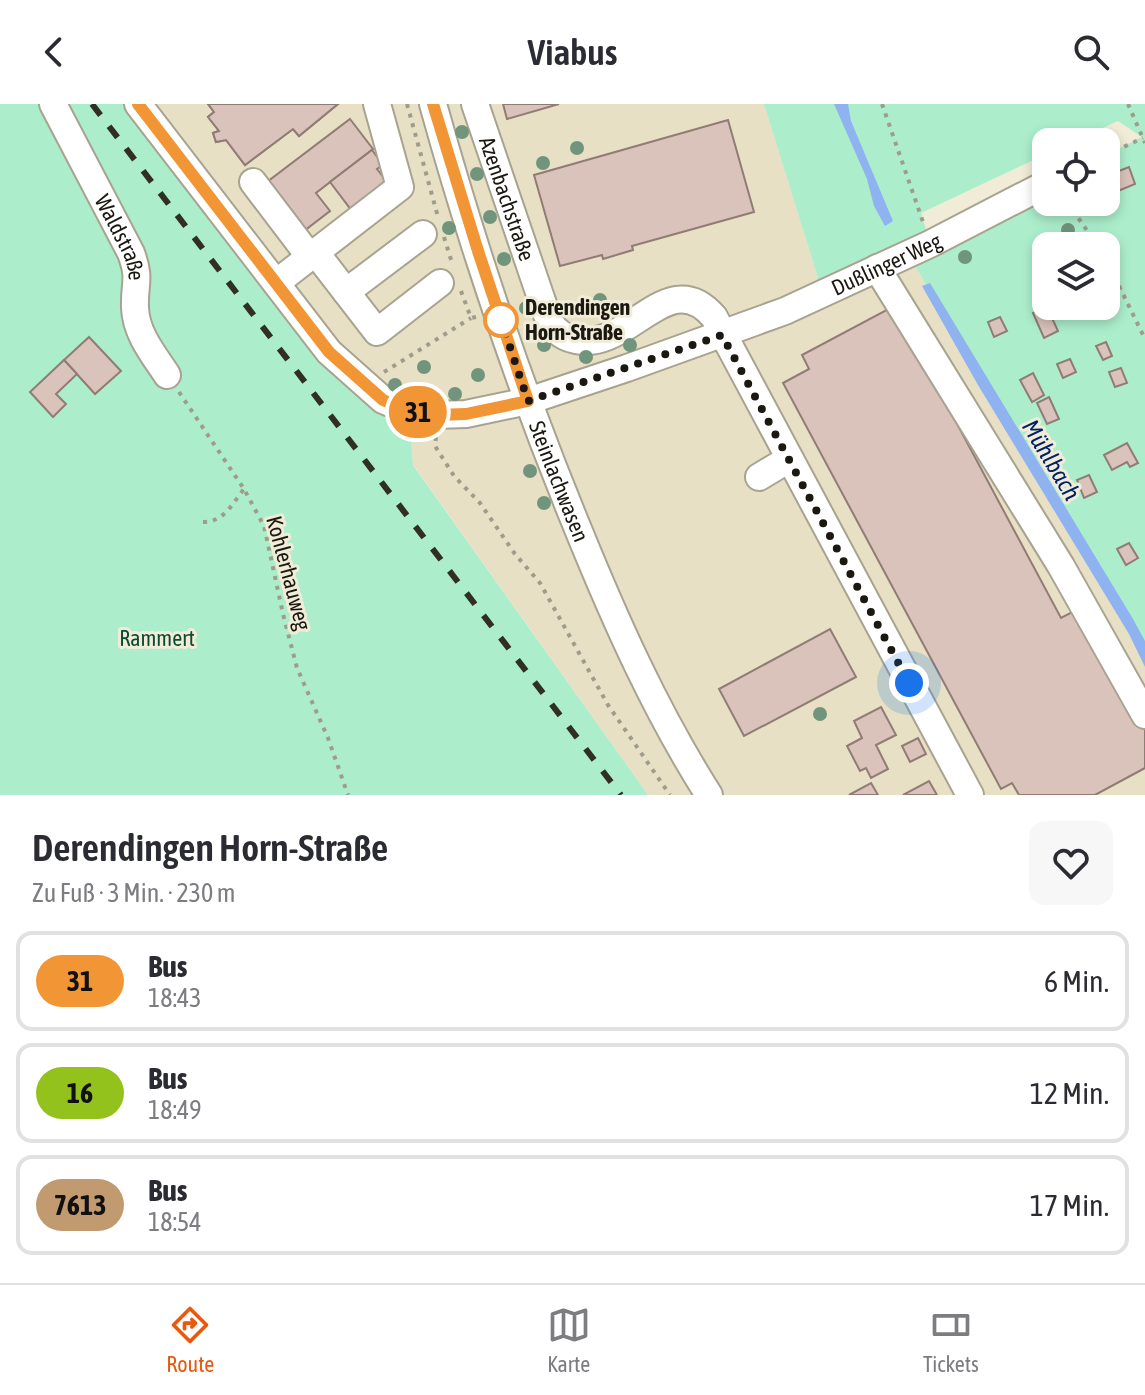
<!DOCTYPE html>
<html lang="de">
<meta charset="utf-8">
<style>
:root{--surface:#fff;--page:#f7f7f7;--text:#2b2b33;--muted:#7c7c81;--line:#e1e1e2;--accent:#ea580c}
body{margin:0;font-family:"Asap Condensed",sans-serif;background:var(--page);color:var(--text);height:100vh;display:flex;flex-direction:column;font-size:30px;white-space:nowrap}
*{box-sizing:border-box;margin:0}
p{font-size:26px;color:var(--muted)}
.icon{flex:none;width:44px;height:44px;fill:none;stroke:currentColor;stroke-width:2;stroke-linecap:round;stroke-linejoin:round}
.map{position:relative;height:691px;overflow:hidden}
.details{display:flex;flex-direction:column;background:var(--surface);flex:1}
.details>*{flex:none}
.badge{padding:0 16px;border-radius:26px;font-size:28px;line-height:52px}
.fabs{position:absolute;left:1032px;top:24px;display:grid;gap:16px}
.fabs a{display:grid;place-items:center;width:88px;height:88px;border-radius:16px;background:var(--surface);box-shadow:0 4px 12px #0003;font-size:40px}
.you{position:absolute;width:40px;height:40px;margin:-20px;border:6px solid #fff;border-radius:50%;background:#1a73e8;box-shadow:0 0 0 12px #1a73e833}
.map>.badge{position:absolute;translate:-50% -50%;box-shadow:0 0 0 4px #fff}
.round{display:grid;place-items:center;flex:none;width:84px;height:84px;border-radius:16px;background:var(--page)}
.headline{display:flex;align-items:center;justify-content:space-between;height:136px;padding:0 32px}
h1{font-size:38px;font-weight:600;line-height:60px}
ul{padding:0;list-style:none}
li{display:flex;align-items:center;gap:24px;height:100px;margin:0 16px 12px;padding:0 16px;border:4px solid var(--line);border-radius:16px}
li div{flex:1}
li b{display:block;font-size:30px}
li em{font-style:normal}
li .badge{min-width:88px;font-weight:700;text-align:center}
header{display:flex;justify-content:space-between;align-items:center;height:104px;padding:0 32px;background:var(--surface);font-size:36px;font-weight:600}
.dock{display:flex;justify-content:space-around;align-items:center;height:112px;border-top:2px solid var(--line);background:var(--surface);font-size:22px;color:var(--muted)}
.dock a{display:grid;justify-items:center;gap:4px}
.dock .selected{color:var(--accent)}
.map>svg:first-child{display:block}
</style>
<header><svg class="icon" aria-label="back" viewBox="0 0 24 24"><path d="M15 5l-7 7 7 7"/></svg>Viabus<svg class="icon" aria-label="search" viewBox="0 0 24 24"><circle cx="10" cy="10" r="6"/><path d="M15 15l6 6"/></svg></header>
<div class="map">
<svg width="1145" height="691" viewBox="0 0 1145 691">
<rect width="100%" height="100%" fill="#f1ecd8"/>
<!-- built -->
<polygon fill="#e7e0c4" points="138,0 764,0 823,190 908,150 1145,550 1145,691 648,691 413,360 409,307 383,296"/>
<!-- green -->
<g fill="#aceecc" fill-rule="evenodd">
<polygon points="0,0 138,0 329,248 409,307 413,361 648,691 0,691"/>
<path d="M764 0H1145V550L908 150 823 190ZM1118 17 1142 33 1106 51V98H1046V80L930 139 921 109 1046 50V38H1072ZM1046 142H1106V202H1046Z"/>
</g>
<!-- water -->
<g fill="#8fb2f0">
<polygon points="834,0 848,0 851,17 893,117 885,122 874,102 867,75"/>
<polygon points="930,179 1133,515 1145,537 1145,563 1129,530 978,281 922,182"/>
</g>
<!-- building -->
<g fill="#d9c3bb" stroke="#917c75" stroke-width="2">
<polygon points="208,0 338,0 299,32 293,25 245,61 226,36 216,38 213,29 219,27 208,13 214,8"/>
<polygon points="208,0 338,0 299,32 293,25 245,61 226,36 216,38 213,29 219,27 208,13 214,8"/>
<polygon points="503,0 559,0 507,15"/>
<polygon points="350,15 373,45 316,89 330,107 300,130 263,81"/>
<polygon points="728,16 754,108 632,142 633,146 603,155 602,151 560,162 534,71"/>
<polygon points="372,46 383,61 377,65 388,79 352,107 330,78"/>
<polygon points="1129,63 1135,80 1106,92 1106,72"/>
<polygon points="894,202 1061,514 1080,504 1145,625 1145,664 1095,691 1019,691 1012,679 1001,685 783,279 809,265 802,251"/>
<polygon points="1047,203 1058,227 1044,234 1033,209"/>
<polygon points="1000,213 1007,227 994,233 988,218"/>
<polygon points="89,233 121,267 95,290 64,256"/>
<polygon points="1106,238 1112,252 1103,256 1096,242"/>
<polygon points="1070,255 1076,268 1063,274 1057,260"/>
<polygon points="64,256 77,270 56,290 66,300 53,313 30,288"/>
<polygon points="1121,264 1127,279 1115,283 1109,268"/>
<polygon points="1033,269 1044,291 1032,298 1020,276"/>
<polygon points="1049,293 1059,315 1047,320 1037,299"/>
<polygon points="1127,339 1138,359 1130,363 1127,358 1112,366 1104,351"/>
<polygon points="1089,371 1097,388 1084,394 1077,376"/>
<polygon points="1129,439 1138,454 1126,461 1117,445"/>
<polygon points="830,525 856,573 744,632 719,585"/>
<polygon points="881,603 896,631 876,641 888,665 871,674 866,664 860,667 847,642 862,634 854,617"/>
<polygon points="918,634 926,650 910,658 902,642"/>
<polygon points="929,677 937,691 903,691"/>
<polygon points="871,679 878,691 849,691"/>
</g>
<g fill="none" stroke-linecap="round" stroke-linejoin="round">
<!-- minor casing -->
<g stroke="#a8a390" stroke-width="30">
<g id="minor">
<path id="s1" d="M53 0 131 149C141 176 134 178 135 204 136 230 154 251 167 271"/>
<path id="s2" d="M138 0 329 248 383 296 409 307 436 311 466 310 528 297 627 264 785 207 930 140 1046 80"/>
<path id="s3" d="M433 0C473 144 521 287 578 425 615 516 656 608 709 691"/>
<path id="s4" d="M475 0 542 197C545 204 547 213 551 220 557 229 566 234 576 236 629 248 668 159 714 213L970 691"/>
<polyline points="253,78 310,153"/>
<polyline points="316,149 377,228 440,179"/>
<polyline points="877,164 1061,462 1145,611"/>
<polyline points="276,179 400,83 377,0"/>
<polyline points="346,188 423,130"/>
<polyline points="759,373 789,355"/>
</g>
</g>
<!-- path -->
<g stroke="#9f9c8c" stroke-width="4" stroke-dasharray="4 6" stroke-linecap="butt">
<polyline points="407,0 438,113"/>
<polyline points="882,0 923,118"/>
<polyline points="1128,0 1145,39"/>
<polyline points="1106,51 1143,34"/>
<polyline points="1067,98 1098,142"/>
<polyline points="444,133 452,159"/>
<polyline points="1106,155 1145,235"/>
<polyline points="461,187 471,214 476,213"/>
<polyline points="384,268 471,214"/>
<polyline points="179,288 244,385 264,422 283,510 297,564 328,634 348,691"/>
<polyline points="436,333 435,342 454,372 480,399 515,450 540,479 608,601 670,691"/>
<path d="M203 418C224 418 232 400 244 385"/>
</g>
<!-- minor -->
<use href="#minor" stroke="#fff" stroke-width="26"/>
<!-- rail -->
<polyline stroke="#302e25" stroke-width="6" stroke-dasharray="14 14" stroke-linecap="butt" points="92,0 621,691"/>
</g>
<!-- trees -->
<g fill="#71947d">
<circle cx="462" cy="28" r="7"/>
<circle cx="577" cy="44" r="7"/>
<circle cx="543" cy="59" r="7"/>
<circle cx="477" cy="70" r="7"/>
<circle cx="490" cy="113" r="7"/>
<circle cx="449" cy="124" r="7"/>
<circle cx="1068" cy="126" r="7"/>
<circle cx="965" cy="153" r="7"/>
<circle cx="504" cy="155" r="7"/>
<circle cx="600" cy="196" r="7"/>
<circle cx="526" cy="204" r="7"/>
<circle cx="544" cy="241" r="7"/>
<circle cx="630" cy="241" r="7"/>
<circle cx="586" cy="253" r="7"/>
<circle cx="424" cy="263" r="7"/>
<circle cx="478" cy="271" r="7"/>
<circle cx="395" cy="281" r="7"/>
<circle cx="426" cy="289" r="7"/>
<circle cx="455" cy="290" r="7"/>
<circle cx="530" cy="367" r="7"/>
<circle cx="544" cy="399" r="7"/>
<circle cx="820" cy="610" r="7"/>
</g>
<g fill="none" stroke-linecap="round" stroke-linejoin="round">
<!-- line casing -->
<g stroke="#fff" stroke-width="18">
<polyline id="line" points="138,0 329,248 383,296 409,307 436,311 466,310 528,297 478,147 433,0"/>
</g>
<!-- line -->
<use href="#line" stroke="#f29535" stroke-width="12"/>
<!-- walk -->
<polyline stroke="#1a1811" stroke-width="8" stroke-dasharray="0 14.4" points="501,216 528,297 722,231 909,579"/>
</g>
<!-- markers -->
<circle fill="#fff" stroke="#f29535" stroke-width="4" cx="501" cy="216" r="16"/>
<g text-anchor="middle" stroke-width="6" stroke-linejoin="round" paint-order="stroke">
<!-- street labels -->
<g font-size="22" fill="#1a1811" stroke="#f1ecd8">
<text dy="8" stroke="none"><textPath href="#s4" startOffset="100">Azenbachstraße</textPath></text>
<text dy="8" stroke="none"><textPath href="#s1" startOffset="150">Waldstraße</textPath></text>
<text dy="8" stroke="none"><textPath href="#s2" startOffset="918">Dußlinger Weg</textPath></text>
<text dy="8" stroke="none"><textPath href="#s3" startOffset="398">Steinlachwasen</textPath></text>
<text transform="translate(289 469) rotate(75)" y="8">Kohlerhauweg</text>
</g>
<!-- stop labels -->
<g font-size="22" font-weight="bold" fill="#1a1811" stroke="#f1ecd8" text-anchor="start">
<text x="525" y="211">Derendingen<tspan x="525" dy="25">Horn-Straße</tspan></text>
</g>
<!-- park labels -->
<g font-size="22" fill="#094c33" stroke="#f1ecd8">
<text x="157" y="542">Rammert</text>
</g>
<!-- water labels -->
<g font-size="24" font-style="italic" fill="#002167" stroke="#f1ecd8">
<text transform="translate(1051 356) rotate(59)" y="8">Mühlbach</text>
</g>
</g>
</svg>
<div class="fabs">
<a><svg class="icon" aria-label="locate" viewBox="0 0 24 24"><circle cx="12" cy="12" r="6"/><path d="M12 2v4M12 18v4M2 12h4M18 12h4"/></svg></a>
<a><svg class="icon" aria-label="layers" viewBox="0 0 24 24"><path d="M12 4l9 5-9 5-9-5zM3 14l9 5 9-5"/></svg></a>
</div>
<div class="you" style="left:909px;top:579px"></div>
<b class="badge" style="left:418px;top:308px;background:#f29535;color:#111">31</b>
</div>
<section class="details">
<div class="headline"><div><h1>Derendingen Horn-Straße</h1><p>Zu Fuß · 3 Min. · 230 m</p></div><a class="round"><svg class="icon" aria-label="heart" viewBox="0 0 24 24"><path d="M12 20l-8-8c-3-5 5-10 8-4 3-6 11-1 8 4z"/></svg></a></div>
<ul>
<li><span class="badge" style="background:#f29535;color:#111">31</span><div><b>Bus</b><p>18:43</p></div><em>6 Min.</em></li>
<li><span class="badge" style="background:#94c21c;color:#111">16</span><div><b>Bus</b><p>18:49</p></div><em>12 Min.</em></li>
<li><span class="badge" style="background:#c19b6f;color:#111">7613</span><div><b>Bus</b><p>18:54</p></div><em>17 Min.</em></li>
</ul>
</section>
<nav class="dock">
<a class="selected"><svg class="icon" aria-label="directions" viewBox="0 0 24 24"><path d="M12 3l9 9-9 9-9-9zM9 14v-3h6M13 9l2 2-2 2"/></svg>Route</a>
<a><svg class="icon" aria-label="map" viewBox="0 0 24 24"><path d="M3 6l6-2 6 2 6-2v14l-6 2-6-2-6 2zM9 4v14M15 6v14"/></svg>Karte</a>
<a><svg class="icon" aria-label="tickets" viewBox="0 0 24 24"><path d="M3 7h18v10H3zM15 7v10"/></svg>Tickets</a>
</nav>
